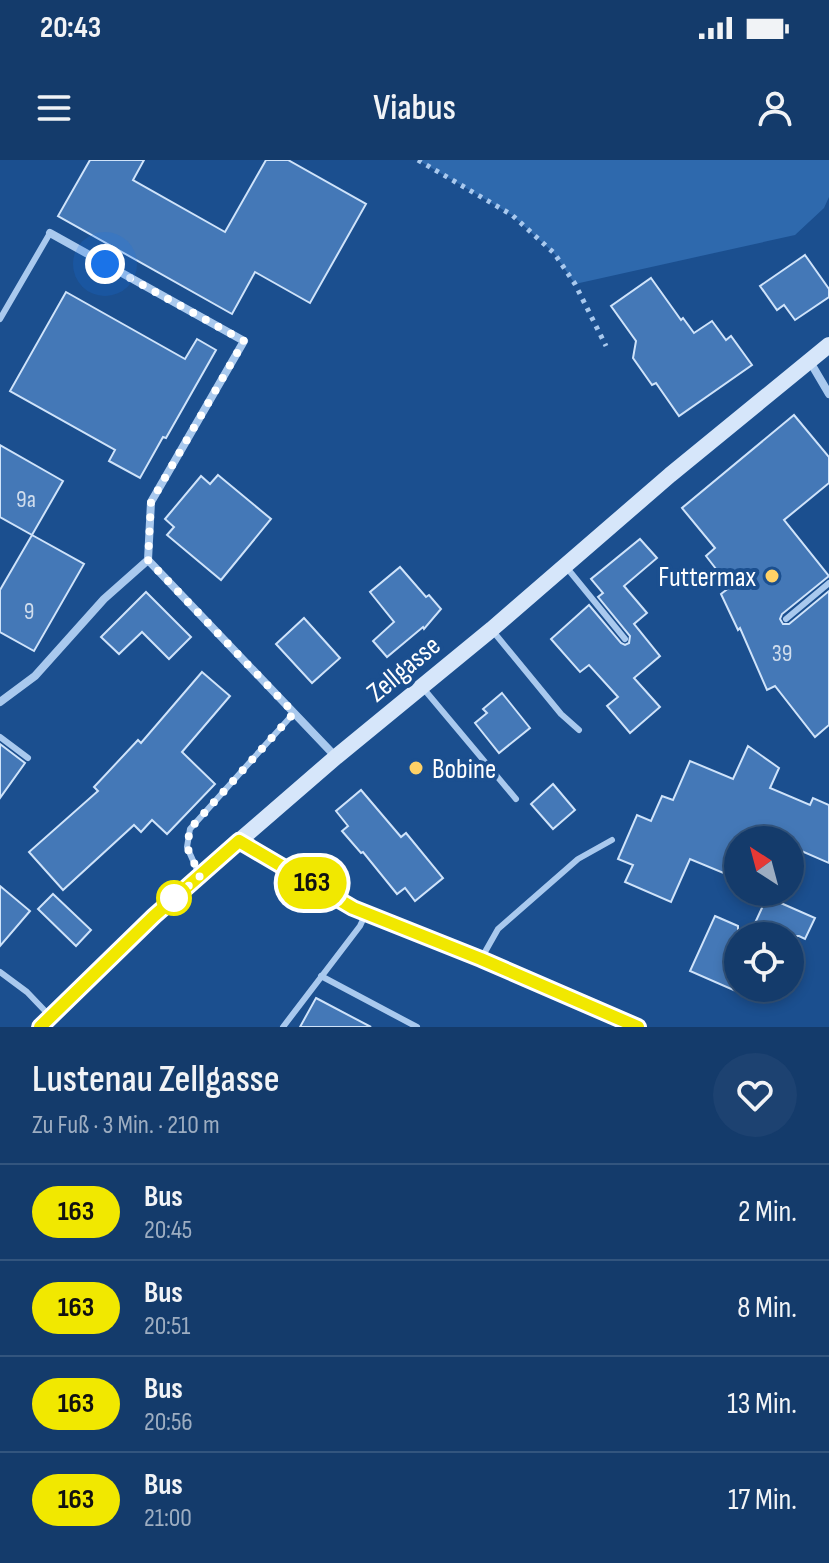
<!DOCTYPE html>
<html lang="de">
<meta charset="utf-8">
<style>
:root{--surface:#143b6b;--page:#1d4271;--text:#f1f3f6;--muted:#9dadc1;--line:#33557e}
body{margin:0;font-family:"Sofia Sans Condensed",sans-serif;background:var(--page);color:var(--text);height:100vh;display:flex;flex-direction:column;font-size:30px;white-space:nowrap}
*{box-sizing:border-box;margin:0}
p{font-size:26px;color:var(--muted)}
.icon{flex:none;width:44px;height:44px;fill:none;stroke:currentColor;stroke-width:2;stroke-linecap:round;stroke-linejoin:round}
.map{position:relative;height:867px;overflow:hidden}
.panel{display:flex;flex-direction:column;background:var(--surface);flex:1}
.panel>*{flex:none}
.badge{padding:0 16px;border-radius:26px;font-size:28px;line-height:52px}
.needle{width:52px;rotate:324deg}
.buttons{position:absolute;left:724px;top:666px;display:grid;gap:16px}
.buttons a{display:grid;place-items:center;width:80px;height:80px;border-radius:50%;background:var(--surface);box-shadow:0 4px 12px #0003,0 0 0 2px var(--line);font-size:40px}
.you{position:absolute;width:40px;height:40px;margin:-20px;border:6px solid #fff;border-radius:50%;background:#1a73e8;box-shadow:0 0 0 12px #1a73e833}
.map>.badge{position:absolute;translate:-50% -50%;box-shadow:0 0 0 4px #fff}
.round{display:grid;place-items:center;flex:none;width:84px;height:84px;border-radius:42px;background:var(--page)}
.headline{display:flex;align-items:center;justify-content:space-between;height:136px;padding:0 32px}
h1{font-size:38px;font-weight:600;line-height:60px}
ul{padding:0;list-style:none}
li{display:flex;align-items:center;gap:24px;height:96px;padding:0 32px;border-top:2px solid var(--line)}
li div{flex:1}
li b{display:block;font-size:30px}
li em{font-style:normal}
li .badge{min-width:88px;font-weight:700;text-align:center}
.status{display:flex;justify-content:space-between;align-items:center;height:56px;padding:0 40px;background:var(--surface);direction:ltr}
.status svg{height:22px;fill:currentColor}
header{display:flex;justify-content:space-between;align-items:center;height:104px;padding:0 32px;background:var(--surface);font-size:36px;font-weight:600}
.map>svg:first-child{display:block}
</style>
<div class="status"><b>20:43</b><svg viewBox="0 0 49 12"><path d="M0 12V9h3v3zM5 12V6h3v6zM10 12V3h3v9zM15 12V0h3v12zM26 1h20v11H26zM47 4h2v5h-2z"/></svg></div>
<header><svg class="icon" aria-label="menu" viewBox="0 0 24 24"><path d="M4 6h16M4 12h16M4 18h16"/></svg>Viabus<svg class="icon" aria-label="person" viewBox="0 0 24 24"><circle cx="12" cy="8" r="4"/><path d="M4 21q1-7 8-7t8 7"/></svg></header>
<div class="map">
<svg width="829" height="867" viewBox="0 0 829 867">
<rect width="100%" height="100%" fill="#1b4f8f"/>
<!-- green -->
<polygon fill="#2e69ad" points="418,0 829,0 829,37 824,48 795,75 575,124 554,93 512,55"/>
<!-- building -->
<g fill="#4478b7" stroke="#cfe3fa" stroke-width="2">
<polygon points="90,0 144,0 133,20 225,72 266,0 288,0 366,44 310,143 255,112 232,154 58,56"/>
<polygon points="805,95 829,129 829,137 795,160 784,145 777,150 760,126"/>
<polygon points="651,118 681,160 683,158 694,173 712,161 726,180 731,176 752,205 679,256 656,223 652,225 633,198 636,181 611,146"/>
<polygon points="66,132 185,199 197,179 216,190 166,278 163,277 140,318 109,301 115,290 10,231"/>
<polygon points="794,255 829,297 829,323 784,360 829,416 782,454 780,459 783,464 789,464 829,431 829,565 815,577 775,526 767,530 740,468 738,470 721,434 730,427 706,396 715,388 682,348"/>
<polygon points="0,285 63,321 32,375 0,357"/>
<polygon points="218,315 271,359 221,420 167,375 174,367 165,359 201,316 210,324"/>
<polygon points="32,375 84,404 34,491 0,472 0,430"/>
<polygon points="640,379 657,398 624,426 647,453 634,464 660,496 634,518 660,547 630,573 607,546 618,537 589,505 580,512 551,479 589,445 621,483 625,485 629,483 630,476 598,437 603,433 591,419"/>
<polygon points="400,407 426,437 429,435 441,449 424,469 423,467 387,497 373,481 394,462 370,432"/>
<polygon points="146,432 191,477 169,499 142,472 119,494 101,477"/>
<polygon points="304,458 340,498 312,523 276,484"/>
<polygon points="202,512 230,536 182,592 215,624 167,674 152,660 141,672 134,665 63,730 29,692 98,631 94,627 138,580 141,583"/>
<polygon points="502,533 530,568 499,593 475,563 487,553 483,549"/>
<polygon points="0,584 25,603 0,638"/>
<polygon points="748,586 779,608 770,628 810,645 813,638 829,645 829,703 790,686 790,680 738,680 738,719 690,699 671,742 625,722 633,705 618,699 637,655 651,661 662,636 673,640 690,601 733,619"/>
<polygon points="553,624 575,650 553,669 531,644"/>
<polygon points="361,630 401,677 406,673 443,718 415,741 405,728 397,734 363,692 361,693 342,671 348,666 336,651"/>
<polygon points="0,726 30,751 0,786"/>
<polygon points="53,734 91,770 76,786 38,749"/>
<polygon points="767,737 815,758 805,779 799,776 749,776"/>
<polygon points="715,756 738,766 738,832 690,811"/>
<polygon points="316,838 371,867 300,867"/>
</g>
<g fill="none" stroke-linecap="round" stroke-linejoin="round">
<!-- path -->
<polyline stroke="#a9c9ee" stroke-width="5" stroke-dasharray="4 6" stroke-linecap="butt" points="418,0 512,55 554,93 575,124 606,186"/>
<!-- lane -->
<g stroke="#a9c9ee" stroke-width="6">
<polyline points="0,159 50,73"/>
<polyline points="567,408 625,479"/>
<polyline points="786,459 829,423"/>
<polyline points="492,470 561,554 579,570"/>
<polyline points="423,528 516,639"/>
<polyline points="0,577 28,598"/>
<polyline points="199,714 187,687 190,669 294,553"/>
<polyline points="481,799 498,769 578,699 612,680"/>
<polyline points="0,812 27,832 48,854"/>
<polyline points="321,816 417,867"/>
<polyline points="283,867 360,766 366,753"/>
</g>
<!-- street -->
<g stroke="#a9c9ee" stroke-width="8">
<polyline points="50,73 244,181 151,342 148,400 336,597"/>
<polyline points="809,200 829,234"/>
<polyline points="0,542 35,516 104,439 148,400"/>
<polyline points="240,681 353,748 481,799 638,867"/>
</g>
<!-- secondary -->
<polyline stroke="#d6e6fa" stroke-width="16" points="40,867 154,756 239,681 336,597 492,469 670,315 829,185"/>
</g>
<g fill="none" stroke-linecap="round" stroke-linejoin="round">
<!-- line casing -->
<g stroke="#fff" stroke-width="18">
<polyline id="line" points="40,867 154,756 239,681 353,748 481,799 638,867"/>
</g>
<!-- line -->
<use href="#line" stroke="#f1e800" stroke-width="12"/>
<!-- walk -->
<polyline stroke="#fff" stroke-width="8" stroke-dasharray="0 14.4" points="105,104 244,181 151,342 148,400 294,553 190,669 187,687 200,716 168,744 174,738"/>
</g>
<!-- markers -->
<g fill="#ffd166" stroke="#1b4f8f" stroke-width="3">
<circle cx="772" cy="416" r="8"/>
<circle cx="416" cy="608" r="8"/>
</g>
<circle fill="#fff" stroke="#f1e800" stroke-width="4" cx="174" cy="738" r="16"/>
<g text-anchor="middle" stroke-width="8" stroke-linejoin="round" paint-order="stroke">
<!-- number labels -->
<g font-size="24" fill="#d0dded">
<text x="26" y="347">9a</text>
<text x="29" y="459">9</text>
<text x="782" y="501">39</text>
</g>
<!-- poi labels -->
<g font-size="28" fill="#fff" stroke="#1b4f8f" text-anchor="end">
<text x="756" y="426">Futtermax</text>
<text x="432" y="618" text-anchor="start">Bobine</text>
</g>
<!-- street labels -->
<g font-size="28" fill="#fff" stroke="#1b4f8f">
<text transform="translate(403 508) rotate(-40)" y="10">Zellgasse</text>
</g>
</g>
</svg>
<div class="buttons">
<a><svg class="needle" viewBox="-14 -14 28 28"><path d="M0-13l5 13h-10z" fill="#e53935"/><path d="M0 13l5-13h-10z" fill="#9dadc1"/></svg></a>
<a><svg class="icon" aria-label="locate" viewBox="0 0 24 24"><circle cx="12" cy="12" r="6"/><path d="M12 2v4M12 18v4M2 12h4M18 12h4"/></svg></a>
</div>
<div class="you" style="left:105px;top:104px"></div>
<b class="badge" style="left:312px;top:723px;background:#f1e800;color:#111">163</b>
</div>
<section class="panel">
<div class="headline"><div><h1>Lustenau Zellgasse</h1><p>Zu Fuß · 3 Min. · 210 m</p></div><a class="round"><svg class="icon" aria-label="heart" viewBox="0 0 24 24"><path d="M12 20l-8-8c-3-5 5-10 8-4 3-6 11-1 8 4z"/></svg></a></div>
<ul>
<li><span class="badge" style="background:#f1e800;color:#111">163</span><div><b>Bus</b><p>20:45</p></div><em>2 Min.</em></li>
<li><span class="badge" style="background:#f1e800;color:#111">163</span><div><b>Bus</b><p>20:51</p></div><em>8 Min.</em></li>
<li><span class="badge" style="background:#f1e800;color:#111">163</span><div><b>Bus</b><p>20:56</p></div><em>13 Min.</em></li>
<li><span class="badge" style="background:#f1e800;color:#111">163</span><div><b>Bus</b><p>21:00</p></div><em>17 Min.</em></li>
</ul>
</section>
